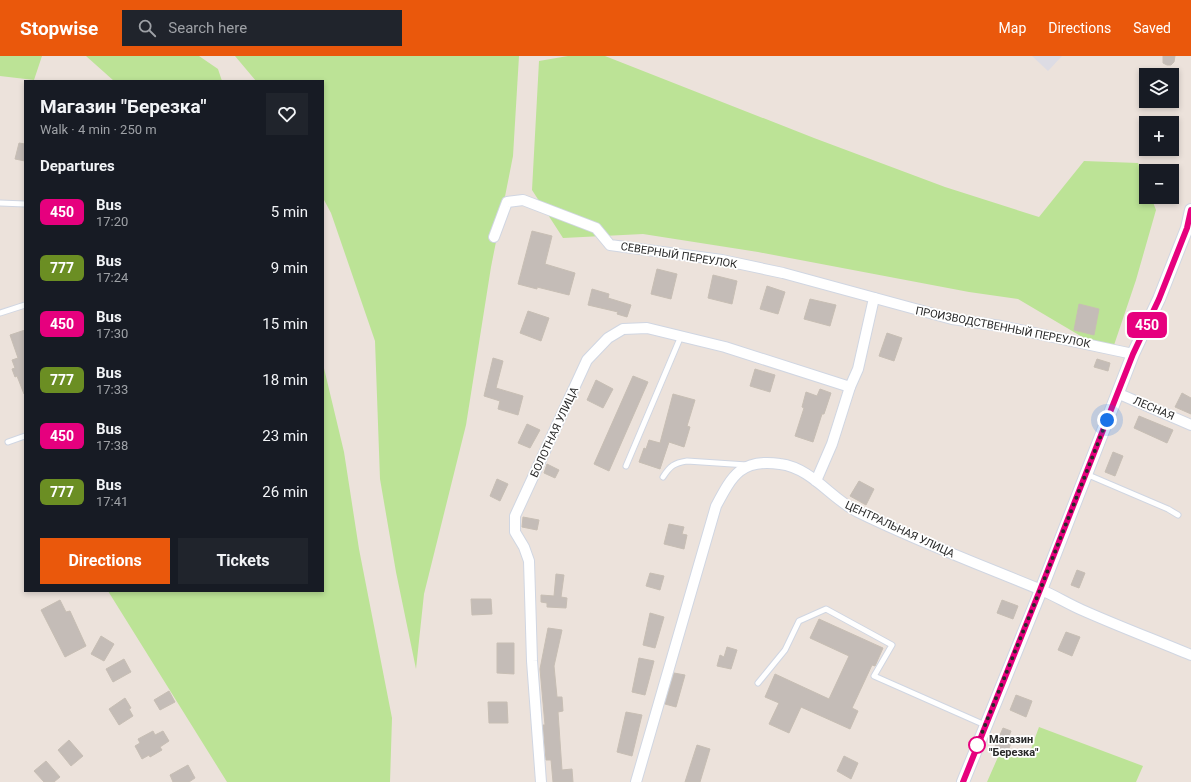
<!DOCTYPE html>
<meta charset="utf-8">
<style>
:root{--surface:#171b24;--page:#20242c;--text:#f1f3f6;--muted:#9ea1a6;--accent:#ea580c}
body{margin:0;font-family:Roboto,sans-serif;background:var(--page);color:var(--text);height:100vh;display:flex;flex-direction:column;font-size:15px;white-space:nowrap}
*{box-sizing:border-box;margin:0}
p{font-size:13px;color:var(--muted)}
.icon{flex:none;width:22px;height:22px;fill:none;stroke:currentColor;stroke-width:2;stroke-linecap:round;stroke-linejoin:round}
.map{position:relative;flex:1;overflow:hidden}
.details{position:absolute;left:24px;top:24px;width:300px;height:512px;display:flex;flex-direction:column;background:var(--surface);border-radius:0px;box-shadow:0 2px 6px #0003}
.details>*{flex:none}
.badge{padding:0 8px;border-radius:6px;font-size:14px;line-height:26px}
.buttons{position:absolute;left:1139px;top:12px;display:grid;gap:8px}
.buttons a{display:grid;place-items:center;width:40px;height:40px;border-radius:0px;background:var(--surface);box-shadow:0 2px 6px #0003;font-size:20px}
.you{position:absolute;width:20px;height:20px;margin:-10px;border:3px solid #fff;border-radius:50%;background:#1a73e8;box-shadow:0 0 0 6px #1a73e833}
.map>.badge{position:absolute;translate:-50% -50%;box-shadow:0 0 0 2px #fff}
h2{padding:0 16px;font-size:15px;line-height:36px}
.round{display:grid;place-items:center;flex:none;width:42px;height:42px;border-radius:0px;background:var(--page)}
.headline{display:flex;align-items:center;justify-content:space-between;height:68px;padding:0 16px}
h1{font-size:19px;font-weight:700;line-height:30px}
.action{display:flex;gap:8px;margin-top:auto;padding:8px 16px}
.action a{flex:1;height:46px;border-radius:0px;background:var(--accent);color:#fff;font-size:16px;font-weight:700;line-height:46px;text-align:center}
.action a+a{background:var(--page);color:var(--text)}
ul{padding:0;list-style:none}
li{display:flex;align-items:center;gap:12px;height:56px;padding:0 16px}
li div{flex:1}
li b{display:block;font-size:15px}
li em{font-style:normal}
li .badge{min-width:44px;font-weight:700;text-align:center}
header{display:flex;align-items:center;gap:24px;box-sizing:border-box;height:56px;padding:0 20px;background:var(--accent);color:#fff}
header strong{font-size:19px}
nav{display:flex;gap:22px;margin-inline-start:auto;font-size:14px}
.search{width:280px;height:36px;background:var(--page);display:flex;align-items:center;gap:10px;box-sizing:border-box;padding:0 14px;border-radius:0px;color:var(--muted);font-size:15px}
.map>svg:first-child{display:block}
</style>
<header>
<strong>Stopwise</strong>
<div class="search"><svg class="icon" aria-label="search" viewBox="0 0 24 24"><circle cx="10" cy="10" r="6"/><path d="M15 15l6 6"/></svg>Search here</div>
<nav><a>Map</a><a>Directions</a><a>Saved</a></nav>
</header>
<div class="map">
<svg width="1191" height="726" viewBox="0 0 1191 726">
<rect width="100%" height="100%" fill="#ece2db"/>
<!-- industrial -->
<polygon fill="#dddce4" points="1032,0 1062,0 1048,15"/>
<!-- green -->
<g fill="#bce396">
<polygon points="0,0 42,0 34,24 0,20"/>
<polygon points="86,0 199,0 218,13 222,25 114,25"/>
<polygon points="235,0 519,0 513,100 491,211 466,369 424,538 416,613 396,516 380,423 375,285 331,157 323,142 323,25 256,25"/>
<polygon points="568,0 605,0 814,82 945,131 1039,161 1084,105 1138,107 1146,128 1146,141 1151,141 1156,154 1136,224 1111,298 1018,243 969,236 758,196 643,178 563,182 532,134 539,5"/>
<polygon points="323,308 344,396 359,493 392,662 390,726 227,726 108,535 323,535"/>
<polygon points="1039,671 1143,710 1136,726 987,726 998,701 1028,701"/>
</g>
<!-- building -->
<g fill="#c4bcb7" stroke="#c7beb4">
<polygon points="1163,0 1175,0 1174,6 1171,9 1167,9 1163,7"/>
<polygon points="19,87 25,88 25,105 15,103"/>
<polygon points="532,175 552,180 545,208 575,217 569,239 537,231 537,233 518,228"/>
<polygon points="657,213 677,218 671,243 651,238"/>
<polygon points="713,219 737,225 732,248 708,242"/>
<polygon points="767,230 785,236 778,258 760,253"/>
<polygon points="592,233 609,238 608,242 631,249 627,261 617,258 618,256 588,249"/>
<polygon points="810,243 836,249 830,270 804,263"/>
<polygon points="1079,248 1099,253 1094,279 1074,274"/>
<polygon points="528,255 549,262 541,285 520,277"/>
<polygon points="25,274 25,338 24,338 17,320 15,321 12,313 15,312 12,304 18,302 10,279"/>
<polygon points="887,277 902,282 894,305 879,300"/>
<polygon points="493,302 503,305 496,332 523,340 518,359 498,353 500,345 484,340"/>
<polygon points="1097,303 1110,307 1108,315 1094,311"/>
<polygon points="755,313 775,319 770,336 750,330"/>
<polygon points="633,320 648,326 609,415 594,408"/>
<polygon points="596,324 613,333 603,352 587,344"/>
<polygon points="820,333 831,337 824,358 822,358 813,386 795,380 804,352 802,351 806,336 817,340"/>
<polygon points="1182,337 1191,342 1191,358 1175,351"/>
<polygon points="673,338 695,344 687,370 690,371 684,391 669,386 660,413 639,406 644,392 646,393 649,384 660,387"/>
<polygon points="1139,360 1173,374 1167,387 1134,372"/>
<polygon points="527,368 540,374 530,392 518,387"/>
<polygon points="1113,396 1123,400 1115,420 1105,416"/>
<polygon points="547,408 559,414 555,422 544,417"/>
<polygon points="497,423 508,428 500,445 490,440"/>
<polygon points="859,425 874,433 866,449 850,440"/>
<polygon points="523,461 539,464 537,474 522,471"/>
<polygon points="669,468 684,471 682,478 687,479 684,493 664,488"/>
<polygon points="1077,514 1085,517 1079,532 1071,529"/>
<polygon points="650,517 664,520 660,534 646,530"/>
<polygon points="556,518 564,519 561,541 567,542 566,552 547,551 547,547 541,546 541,539 554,540"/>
<polygon points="471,543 491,543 492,558 472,559"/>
<polygon points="60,544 66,556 70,555 86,590 65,601 41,554"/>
<polygon points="1002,544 1018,550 1013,563 997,557"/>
<polygon points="650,557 664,561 655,592 643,589"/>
<polygon points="819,563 883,592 875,610 872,609 852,652 858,655 850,673 801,651 789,677 769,668 779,647 765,641 775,618 829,643 849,600 810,582"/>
<polygon points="548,572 562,574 554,610 557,641 562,641 563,655 558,656 562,714 572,713 573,726 553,726 551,704 546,704 543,669 545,669 540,613"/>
<polygon points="1066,576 1080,581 1072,600 1058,594"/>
<polygon points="101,580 114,588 104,605 91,598"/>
<polygon points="497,587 514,587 514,618 497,617"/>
<polygon points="727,591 737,594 731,613 717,610 720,599 724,601"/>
<polygon points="639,602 654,605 645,639 632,636"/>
<polygon points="124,603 131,616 113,626 106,613"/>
<polygon points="674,617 685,619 676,651 665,648"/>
<polygon points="169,635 175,646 160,654 154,644"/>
<polygon points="1016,639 1032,645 1026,661 1010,654"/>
<polygon points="125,642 131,652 129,653 133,660 119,669 109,653"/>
<polygon points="488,646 507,646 508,667 489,667"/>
<polygon points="626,656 642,659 632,700 617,696"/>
<polygon points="1003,672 1011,675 1008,683 1012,685 1006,700 993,695"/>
<polygon points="153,675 155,679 163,675 169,685 160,691 162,694 150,701 149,699 142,703 135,690 140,687 138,683"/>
<polygon points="69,684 83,700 71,710 58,694"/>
<polygon points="697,689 710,693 700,726 685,726"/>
<polygon points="844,700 858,707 851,723 837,715"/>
<polygon points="46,705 60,721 54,726 44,726 34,715"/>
<polygon points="188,709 195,722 189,726 173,726 170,719"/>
</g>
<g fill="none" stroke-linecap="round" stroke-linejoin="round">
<!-- service casing -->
<g stroke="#d0d6e2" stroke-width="7">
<g id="service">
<polyline points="0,147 25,148"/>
<polyline points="0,257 25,249"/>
<polyline points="8,386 25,380"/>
<polyline points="626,410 681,280"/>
<polyline points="1086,418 1168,453 1178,459"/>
<path d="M663 421C670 410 674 407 687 405L747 409"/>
<polyline points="758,627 785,594 799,565 826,553 892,589 874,620 985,669"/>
</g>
</g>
<!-- minor casing -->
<g stroke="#d0d6e2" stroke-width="12">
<g id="minor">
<polyline points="494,181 507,146 523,144 596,172 610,189 722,204 783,217 952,263 1001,270 1133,298"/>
<polyline points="1117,337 1191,369"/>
<polyline points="816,425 832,388 850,331 858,313 874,242"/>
<polyline points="541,726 532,605 529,505 524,491 515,476 515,460 587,304 608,282 623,273 647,272 725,291 850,331"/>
<path d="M636 726 716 450C732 420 741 402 780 408 812 412 831 443 858 456 917 485 978 508 1039 533 1054 539 1068 548 1082 554 1118 570 1155 584 1191 599"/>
</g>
</g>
<!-- tertiary casing -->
<g stroke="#d0d6e2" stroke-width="14">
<polyline id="tertiary" points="963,726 1041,534 1133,298 1159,243 1187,172 1191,154"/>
</g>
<!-- service -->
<use href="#service" stroke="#fff" stroke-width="5"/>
<!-- minor -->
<use href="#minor" stroke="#fff" stroke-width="10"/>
<!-- tertiary -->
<use href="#tertiary" stroke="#fff" stroke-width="12"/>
</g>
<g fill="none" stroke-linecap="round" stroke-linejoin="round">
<!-- line casing -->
<g stroke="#fff" stroke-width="9">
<polyline id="line" points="963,726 1040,534 1133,298 1159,243 1187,172 1191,154"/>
</g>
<!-- line -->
<use href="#line" stroke="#e6007e" stroke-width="6"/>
<!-- walk -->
<polyline stroke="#292929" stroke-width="4" stroke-dasharray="0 7.2" points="977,689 1040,534 1107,364"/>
</g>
<!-- markers -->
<circle fill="#fff" stroke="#e6007e" stroke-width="2" cx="977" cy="689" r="8"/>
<g text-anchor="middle" stroke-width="3.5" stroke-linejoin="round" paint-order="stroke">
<!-- street labels -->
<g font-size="11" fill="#292929" stroke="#fff">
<text transform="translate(679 199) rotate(9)" y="4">СЕВЕРНЫЙ ПЕРЕУЛОК</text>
<text transform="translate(1003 271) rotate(11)" y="4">ПРОИЗВОДСТВЕННЫЙ ПЕРЕУЛОК</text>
<text transform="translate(1154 352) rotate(23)" y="4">ЛЕСНАЯ</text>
<text transform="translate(554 376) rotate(-65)" y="4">БОЛОТНАЯ УЛИЦА</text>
<text transform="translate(900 473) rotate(25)" y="4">ЦЕНТРАЛЬНАЯ УЛИЦА</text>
</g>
<!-- stop labels -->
<g font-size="11" font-weight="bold" fill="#292929" stroke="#fff" text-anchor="start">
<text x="989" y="687">Магазин<tspan x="989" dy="13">"Березка"</tspan></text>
</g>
</g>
</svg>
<div class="buttons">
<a><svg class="icon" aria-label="layers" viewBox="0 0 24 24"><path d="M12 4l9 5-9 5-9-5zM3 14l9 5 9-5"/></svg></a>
<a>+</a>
<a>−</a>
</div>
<div class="you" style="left:1107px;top:364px"></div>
<b class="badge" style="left:1147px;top:269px;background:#e6007e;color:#fff">450</b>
<section class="details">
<div class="headline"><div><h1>Магазин &quot;Березка&quot;</h1><p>Walk · 4 min · 250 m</p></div><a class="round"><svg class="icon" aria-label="heart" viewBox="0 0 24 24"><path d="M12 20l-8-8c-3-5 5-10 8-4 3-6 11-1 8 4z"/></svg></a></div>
<h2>Departures</h2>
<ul>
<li><span class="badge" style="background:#e6007e;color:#fff">450</span><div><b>Bus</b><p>17:20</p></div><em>5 min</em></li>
<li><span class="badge" style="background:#6b8e23;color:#fff">777</span><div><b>Bus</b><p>17:24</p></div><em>9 min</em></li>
<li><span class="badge" style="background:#e6007e;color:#fff">450</span><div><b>Bus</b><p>17:30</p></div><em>15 min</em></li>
<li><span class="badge" style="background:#6b8e23;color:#fff">777</span><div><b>Bus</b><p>17:33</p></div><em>18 min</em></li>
<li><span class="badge" style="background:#e6007e;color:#fff">450</span><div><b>Bus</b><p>17:38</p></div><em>23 min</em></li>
<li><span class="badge" style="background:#6b8e23;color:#fff">777</span><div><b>Bus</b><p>17:41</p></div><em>26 min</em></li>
</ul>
<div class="action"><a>Directions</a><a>Tickets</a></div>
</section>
</div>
